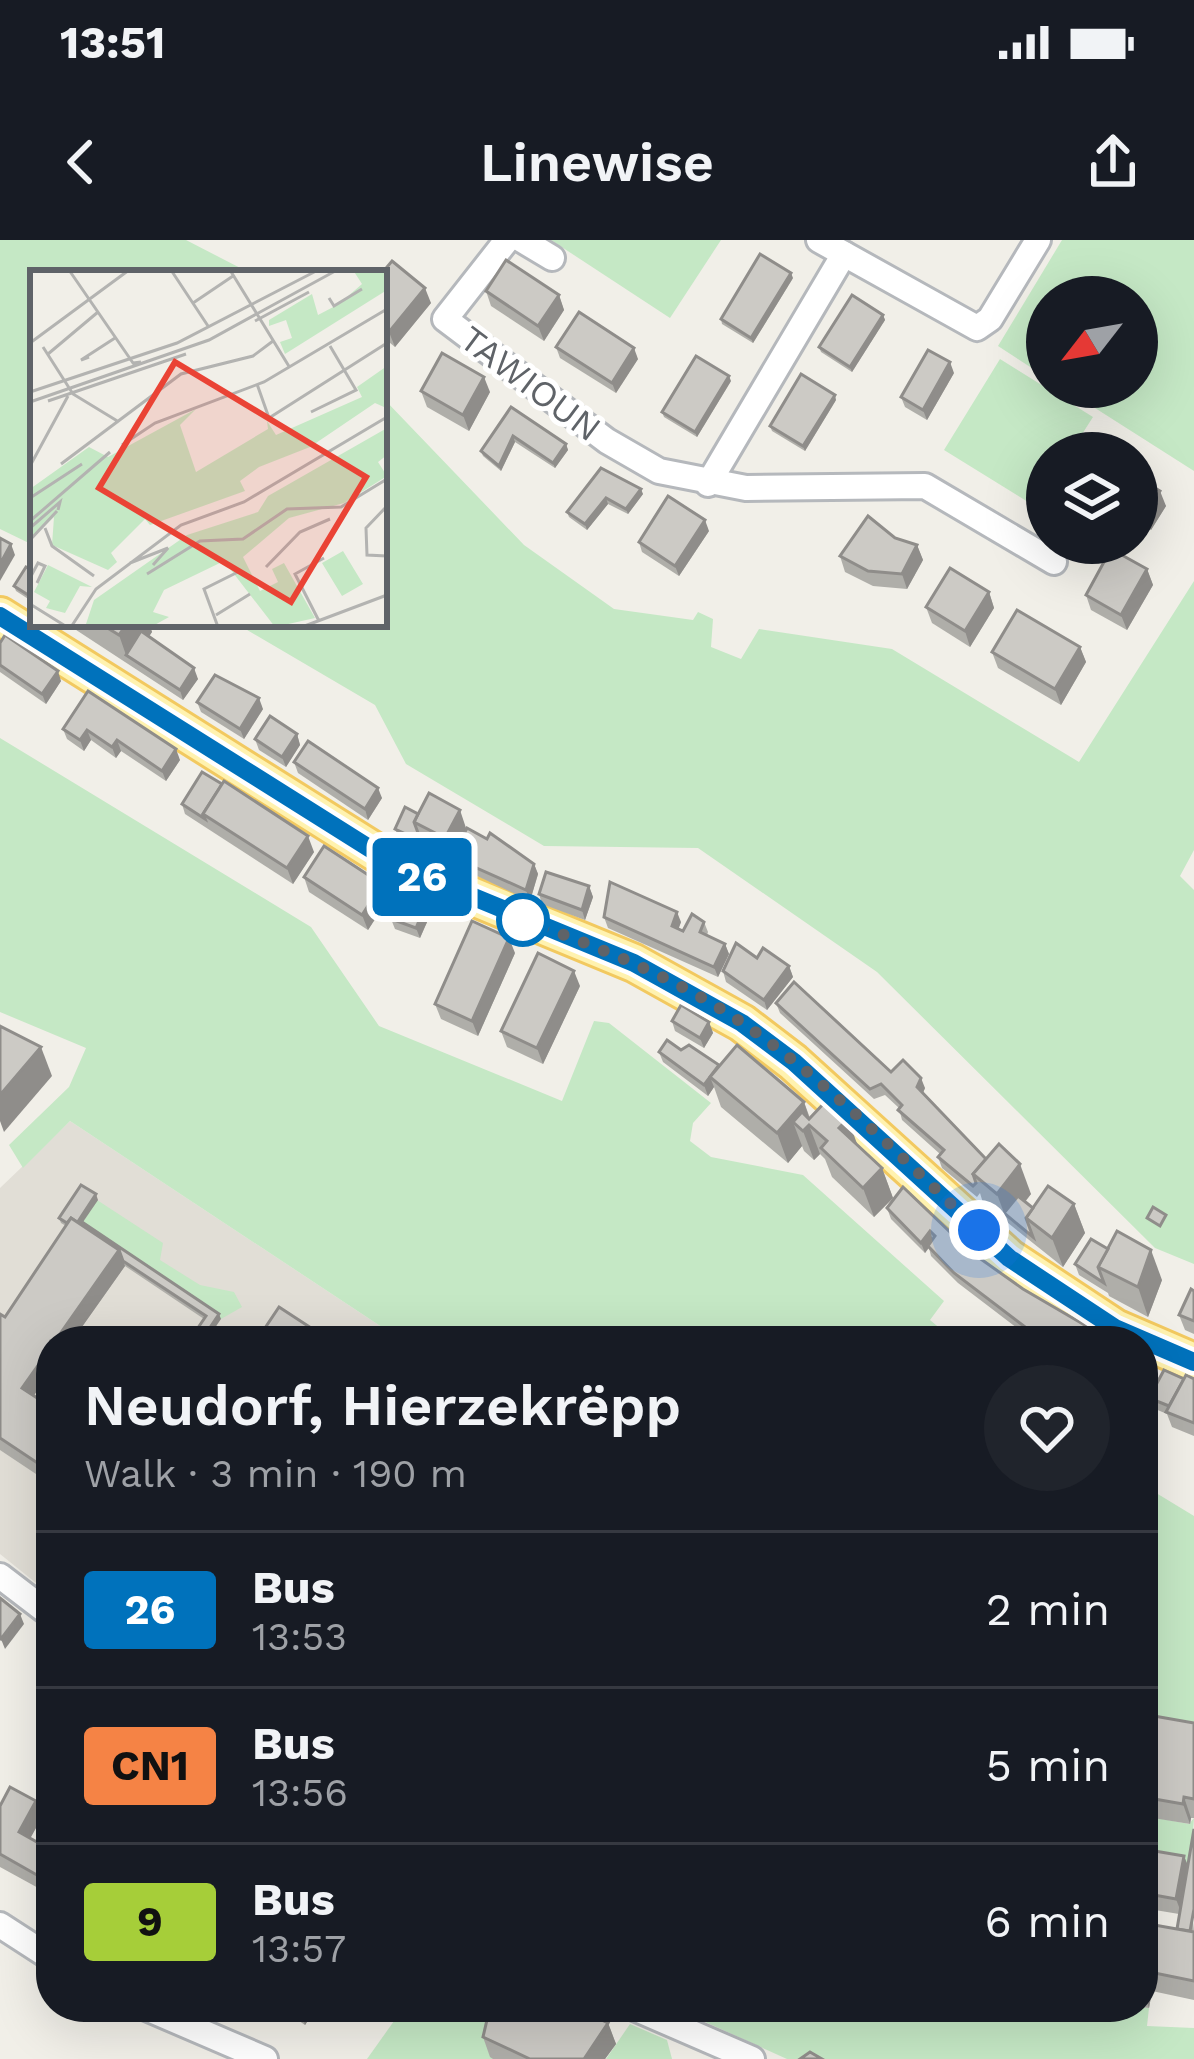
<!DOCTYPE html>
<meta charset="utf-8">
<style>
:root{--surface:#171b24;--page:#20242c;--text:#f1f3f6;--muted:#9ea1a6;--line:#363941}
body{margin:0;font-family:"Work Sans",sans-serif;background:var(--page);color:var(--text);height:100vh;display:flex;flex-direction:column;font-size:45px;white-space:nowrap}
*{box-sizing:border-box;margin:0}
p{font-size:39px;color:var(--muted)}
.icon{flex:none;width:66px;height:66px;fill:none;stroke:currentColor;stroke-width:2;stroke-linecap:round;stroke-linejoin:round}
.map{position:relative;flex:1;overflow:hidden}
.sheet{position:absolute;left:36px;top:1086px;width:1122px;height:696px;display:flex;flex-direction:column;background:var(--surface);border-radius:48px;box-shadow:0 12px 48px #0002}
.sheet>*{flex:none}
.badge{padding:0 24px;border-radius:9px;font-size:42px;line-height:78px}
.needle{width:78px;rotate:239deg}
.buttons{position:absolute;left:1026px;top:36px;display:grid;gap:24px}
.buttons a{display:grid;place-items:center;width:132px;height:132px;border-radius:50%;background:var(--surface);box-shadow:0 12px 48px #0002;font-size:60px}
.you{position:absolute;width:60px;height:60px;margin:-30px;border:9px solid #fff;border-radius:50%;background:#1a73e8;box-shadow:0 0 0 18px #1a73e833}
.map>.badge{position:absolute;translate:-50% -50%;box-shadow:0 0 0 6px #fff}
.round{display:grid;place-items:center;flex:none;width:126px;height:126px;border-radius:63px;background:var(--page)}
.headline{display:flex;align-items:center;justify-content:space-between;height:204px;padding:0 48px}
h1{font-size:57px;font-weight:600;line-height:90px}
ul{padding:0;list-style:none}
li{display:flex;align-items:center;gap:36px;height:156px;padding:0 48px;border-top:3px solid var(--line)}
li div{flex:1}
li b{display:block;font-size:45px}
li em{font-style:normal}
li .badge{min-width:132px;font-weight:700;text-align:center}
.status{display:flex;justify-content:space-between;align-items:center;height:84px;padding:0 60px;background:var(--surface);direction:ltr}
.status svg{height:33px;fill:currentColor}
header{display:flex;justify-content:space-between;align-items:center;height:156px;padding:0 48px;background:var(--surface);font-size:54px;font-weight:600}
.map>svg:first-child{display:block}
</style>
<div class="status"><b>13:51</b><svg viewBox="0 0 49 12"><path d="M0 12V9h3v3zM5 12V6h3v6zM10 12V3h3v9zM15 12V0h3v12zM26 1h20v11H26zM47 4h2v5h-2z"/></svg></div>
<header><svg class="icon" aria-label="back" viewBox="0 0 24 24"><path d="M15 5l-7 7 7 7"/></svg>Linewise<svg class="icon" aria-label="share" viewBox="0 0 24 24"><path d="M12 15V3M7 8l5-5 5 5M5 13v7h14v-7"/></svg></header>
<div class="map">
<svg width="1194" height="1819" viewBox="0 0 1194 1819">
<rect width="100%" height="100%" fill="#f1efe8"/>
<!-- education -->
<polygon fill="#e1ded6" points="70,881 403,1101 51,1101 51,1355 0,1314 0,948"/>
<!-- green -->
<g fill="#c5e8c5">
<polygon points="0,0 186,0 250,33 33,33 33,305 0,289"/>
<polygon points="551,0 721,0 670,78"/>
<polygon points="1062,0 1194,0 1194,231 1062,147 1137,147 1137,57 1047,57 1047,138 998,106"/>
<polygon points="1000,119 1093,177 1070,213 1047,213 1047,250 1036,267 944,210"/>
<polygon points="384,159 524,305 614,369 693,380 698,372 713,379 711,407 741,419 759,389 892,409 1079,522 1194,341 1194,610 1180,636 1194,650 1194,1024 1155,1008 877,732 698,608 544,606 406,524 375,465 237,384 384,384"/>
<polygon points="0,498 311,687 379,786 562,861 594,781 609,783 711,863 693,883 690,901 711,917 803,935 944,1061 930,1080 955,1101 403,1101 70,881 23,928 9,905 69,847 86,808 0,772"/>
<polygon points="97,960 163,1003 160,1020 200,1045 234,1052 242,1067 221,1079 81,985"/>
<polygon points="1143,1245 1194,1276 1194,1497 1147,1576 1189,1584 1194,1578 1190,1631 1143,1652"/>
<polygon points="404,1767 451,1767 489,1783 493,1819 367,1819"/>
<polygon points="672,1767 1141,1767 1149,1768 1147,1786 1194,1788 1194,1819 787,1819"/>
<polygon points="630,1784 667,1800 672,1819 606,1819"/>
</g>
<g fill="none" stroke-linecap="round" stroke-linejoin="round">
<!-- minor casing -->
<g stroke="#b5b8bc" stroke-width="30">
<g id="minor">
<polyline points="507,0 445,79 607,201 659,231 746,248 925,246 1054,322"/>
<polyline points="522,0 552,18"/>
<polyline points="819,0 977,88 990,79 1038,0"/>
<polyline points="708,244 844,14"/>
<polyline points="0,1336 51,1375"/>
<polyline points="0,1685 51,1718"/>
<polyline points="144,1767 265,1819"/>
<polyline points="632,1767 752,1819"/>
</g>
</g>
<!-- primary casing -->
<g stroke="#f2c960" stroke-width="42">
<polyline id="primary" points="0,376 396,625 634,723 742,783 793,822 1009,1018 1115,1088 1194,1122"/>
</g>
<!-- minor -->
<use href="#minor" stroke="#fff" stroke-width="24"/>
<!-- primary -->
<use href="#primary" stroke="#fff2af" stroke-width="36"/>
</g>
<!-- wall -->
<g fill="#afaea9">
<polygon points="384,33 431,63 395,107 384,98"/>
<polygon points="793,38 753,103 722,84 721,79"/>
<polygon points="486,51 559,55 564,70 544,101 491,66"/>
<polygon points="883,75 885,80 852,132 821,112 819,107"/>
<polygon points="556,107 638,119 616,153 560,118"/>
<polygon points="954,133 927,180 905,167 901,157"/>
<polygon points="731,141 697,197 664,177 662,172"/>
<polygon points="421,151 490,152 469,191 427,167"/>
<polygon points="836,160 805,211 772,191 770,186"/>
<polygon points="511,167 566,204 568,210 555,228 515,202 501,231 483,216 481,211"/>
<polygon points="601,228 643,254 628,274 608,264 587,290 569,277 567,272"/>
<polygon points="1137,237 1166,266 1151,290 1146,287 1141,295 1137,292"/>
<polygon points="709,291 679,336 642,312 639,302"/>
<polygon points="895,298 917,305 923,320 907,349 873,346 845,332 840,316"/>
<polygon points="1147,329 1153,345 1127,390 1091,370 1086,355"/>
<polygon points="33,331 33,362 16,351 14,346"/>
<polygon points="989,352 994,368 970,407 932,383 926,367"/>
<polygon points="67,384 149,384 152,392 149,396 198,439 183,460"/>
<polygon points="0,403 61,441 46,464 0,432"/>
<polygon points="1080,407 1086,422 1061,465 998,428 992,412"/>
<polygon points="88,451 180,520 166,541 121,511 116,518 91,500 84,511 67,499 63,489"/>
<polygon points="197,462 263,469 244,499 201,472"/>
<polygon points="297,494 300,505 286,527 259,510 255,499"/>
<polygon points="294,522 382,558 368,580 298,533"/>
<polygon points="182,564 314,612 293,644 185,574"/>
<polygon points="418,574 466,589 534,624 538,634 530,661 399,599 395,589"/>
<polygon points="304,637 382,644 388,659 368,690 309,652"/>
<polygon points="589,646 593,657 585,680 542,664 539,654"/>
<polygon points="427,662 431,673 420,698 395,689 391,679"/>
<polygon points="604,677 681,682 678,689 683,691 704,682 708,692 707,695 725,704 729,714 718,737 608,688"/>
<polygon points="515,713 478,796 441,779 435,764"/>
<polygon points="757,718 789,726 793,737 767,770 726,742 723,731"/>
<polygon points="580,746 543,824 507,807 501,791"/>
<polygon points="776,763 891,832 925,848 923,853 986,919 1031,954 1025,962 1033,968 1074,964 1085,993 1063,1027 983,963 980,953 977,957 942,928 938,917 940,914 902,880 899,868 885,855 874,859 780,773"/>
<polygon points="672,781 709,782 713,793 704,808 675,791"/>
<polygon points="681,810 804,862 810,878 857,905 882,928 893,958 874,977 832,937 825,919 820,914 814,920 804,911 802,906 788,923 721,867 714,847 708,856 663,822 659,812"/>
<polygon points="98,960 82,982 221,1079 204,1079 125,1026 33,1156 51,1167 51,1244 0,1210 0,1074 5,1077 66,986 61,983 59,978"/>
<polygon points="887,968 971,1012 1023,1049 1112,1101 1034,1101 958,1043 931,1016 929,1008 925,1013 891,979"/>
<polygon points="1075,1024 1162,1040 1148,1077 1109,1056 1108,1053 1079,1035"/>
<polygon points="1194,1051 1194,1094 1185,1090 1179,1075"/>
<polygon points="1184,1139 1194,1139 1194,1196 1172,1187 1167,1174 1153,1168 1149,1158"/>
<polygon points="51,1403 51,1434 44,1429 40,1418"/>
<polygon points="1194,1483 1194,1578 1191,1578 1190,1584 1147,1577 1143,1566 1143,1537"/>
<polygon points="36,1561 42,1577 30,1598 51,1610 51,1655 0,1627 0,1566"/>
<polygon points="1143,1609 1184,1616 1188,1626 1194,1692 1194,1760 1152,1751 1149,1768 1141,1767 1143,1767 1143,1683 1177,1689 1179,1674 1143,1668"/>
<polygon points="279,1767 317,1767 305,1785"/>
<polygon points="608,1783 616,1804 605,1819 493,1819 490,1817 483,1797"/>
</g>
<!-- shaded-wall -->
<g fill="#8f8d8a">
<polygon points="791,33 793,38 753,103 751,98"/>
<polygon points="425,48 431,63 395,107 389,92"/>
<polygon points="559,55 564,70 544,101 538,86"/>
<polygon points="883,75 885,80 852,132 850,127"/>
<polygon points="634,108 638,119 616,153 612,143"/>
<polygon points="950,122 954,133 927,180 923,170"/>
<polygon points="729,136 731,141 697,197 695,192"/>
<polygon points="484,137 490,152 469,191 463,175"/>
<polygon points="835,155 836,160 805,211 803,206"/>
<polygon points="513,196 515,202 501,231 499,226"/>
<polygon points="566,204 568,210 555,228 553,223"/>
<polygon points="641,249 643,254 628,274 626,269"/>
<polygon points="1160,251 1166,266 1151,290 1146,275"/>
<polygon points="606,258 608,264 587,290 585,284"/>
<polygon points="1140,271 1146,287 1141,295 1137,284 1137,276"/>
<polygon points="705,280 709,291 679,336 675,326"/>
<polygon points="11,304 15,315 0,341 0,324"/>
<polygon points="917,305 923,320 907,349 902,334"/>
<polygon points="1147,329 1153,345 1127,390 1121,375"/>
<polygon points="989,352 994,368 970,407 965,391"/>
<polygon points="127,384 149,384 152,392 134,419 126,415 119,395"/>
<polygon points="1080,407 1086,422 1061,465 1055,449"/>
<polygon points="194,428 198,439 183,460 180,450"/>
<polygon points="58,431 61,441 46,464 42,454"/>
<polygon points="259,458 263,469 244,499 240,489"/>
<polygon points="87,490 91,500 84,511 80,500"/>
<polygon points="297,494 300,505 286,527 282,517"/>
<polygon points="117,500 121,511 116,518 112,507"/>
<polygon points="176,509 180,520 166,541 162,531"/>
<polygon points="378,548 382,558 368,580 365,569"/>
<polygon points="460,570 470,600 452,617 445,598"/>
<polygon points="308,596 314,612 293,644 287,628"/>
<polygon points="534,624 538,634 530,661 526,650"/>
<polygon points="382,644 388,659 368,690 362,675"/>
<polygon points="589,646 593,657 585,680 582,670"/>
<polygon points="427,662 431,673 420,698 416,688"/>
<polygon points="677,672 681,682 676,696 672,686"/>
<polygon points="509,698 515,713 478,796 472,781"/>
<polygon points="725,704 729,714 718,737 714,727"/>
<polygon points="789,726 793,737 767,770 764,760"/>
<polygon points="574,731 580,746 543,824 537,808"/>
<polygon points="709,782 713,793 704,808 700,798"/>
<polygon points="41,807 52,836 4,892 0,881 0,855"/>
<polygon points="719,825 710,837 714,847 708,856 704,845"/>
<polygon points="921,838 925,848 921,857 917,847"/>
<polygon points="804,862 813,889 809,885 820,914 814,920 803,891 793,882 802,906 788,923 777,893"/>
<polygon points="848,879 859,909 839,888"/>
<polygon points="1020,924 1031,954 1011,979 1004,973 997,954"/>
<polygon points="882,928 893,958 874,977 863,948"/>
<polygon points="96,954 98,960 81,985 79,980"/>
<polygon points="1074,964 1085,993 1063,1027 1052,998"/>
<polygon points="930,991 933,1001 925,1013 921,1003"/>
<polygon points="119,1010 125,1026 72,1101 55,1101"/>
<polygon points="1151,1010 1162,1040 1148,1077 1138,1047"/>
<polygon points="219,1074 221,1079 206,1101 201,1101"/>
<polygon points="51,1107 51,1131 28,1164 22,1148"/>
<polygon points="1148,1122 1152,1132 1143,1149 1143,1131"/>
<polygon points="20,1374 24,1384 5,1409 1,1399"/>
<polygon points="1184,1557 1191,1578 1190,1584 1183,1564"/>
<polygon points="36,1561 42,1577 25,1608 19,1592"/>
<polygon points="1184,1616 1190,1631 1182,1675 1176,1659"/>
<polygon points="1145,1731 1152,1751 1149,1768 1143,1751"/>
<polygon points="301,1767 317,1767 305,1785 300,1769"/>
<polygon points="608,1783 616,1804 605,1819 584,1819"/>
</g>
<!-- building -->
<g fill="#cccac5" stroke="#8f8d8a" stroke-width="3">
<polygon points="760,14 791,33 751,98 721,79"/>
<polygon points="506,20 559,55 538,86 486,51"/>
<polygon points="392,21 425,48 389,92 384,87 384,33 382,33"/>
<polygon points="852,55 883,75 850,127 819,107"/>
<polygon points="579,72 634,108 612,143 556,107"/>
<polygon points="928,110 950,122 923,170 901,157"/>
<polygon points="442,113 484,137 463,175 421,151"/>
<polygon points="696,116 729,136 695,192 662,172"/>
<polygon points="801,134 835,155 803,206 770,186"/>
<polygon points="511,167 566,204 553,223 513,196 499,226 481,211"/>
<polygon points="601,228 641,249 626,269 606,258 585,284 567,272"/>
<polygon points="1137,237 1160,251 1146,275 1140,271 1137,276"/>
<polygon points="668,256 705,280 675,326 639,302"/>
<polygon points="868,276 895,298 917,305 902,334 868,331 840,316"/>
<polygon points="0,298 11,304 0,324"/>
<polygon points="1111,309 1147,329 1121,375 1086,355"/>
<polygon points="26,327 33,331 33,358 14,346"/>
<polygon points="950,328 989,352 965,391 926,367"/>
<polygon points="1017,370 1080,407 1055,449 992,412"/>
<polygon points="101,384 127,384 119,395"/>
<polygon points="141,391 194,428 180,450 126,415"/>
<polygon points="5,395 58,431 42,454 0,425 0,403"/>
<polygon points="215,435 259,458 240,489 197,462"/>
<polygon points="88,451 176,509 162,531 117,500 112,507 87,490 80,500 63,489"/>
<polygon points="270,476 297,494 282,517 255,499"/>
<polygon points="308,501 378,548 365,569 294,522"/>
<polygon points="202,532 222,544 203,574 205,579 182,564"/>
<polygon points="224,541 308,596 287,628 203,574"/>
<polygon points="429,553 460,570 445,598 414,582"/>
<polygon points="405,567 418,574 414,582 421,601 395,589"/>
<polygon points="467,588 487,599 490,593 534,624 526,650 452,617"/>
<polygon points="324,606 382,644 362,675 304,637"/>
<polygon points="546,632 589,646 582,670 539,654"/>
<polygon points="610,642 677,672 672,686 683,691 692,674 704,682 700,692 725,704 714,727 604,677"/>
<polygon points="403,651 427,662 416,688 391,679"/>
<polygon points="472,681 509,698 472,781 435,764"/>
<polygon points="736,703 757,718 763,708 789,726 764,760 723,731"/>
<polygon points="538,713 574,731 537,808 501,791"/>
<polygon points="794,742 891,832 903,820 921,838 917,847 986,919 973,934 976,943 973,946 938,917 944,910 898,870 902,865 881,844 870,849 776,763"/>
<polygon points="681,765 709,782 700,798 672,781"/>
<polygon points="0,786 41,807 0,855"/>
<polygon points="667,800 681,810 689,805 719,825 704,845 659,812"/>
<polygon points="737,805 804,862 777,893 710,837"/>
<polygon points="827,860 848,879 839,888 882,928 863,948 821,908 827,901 809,885 803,891 793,882 802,872 809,879"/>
<polygon points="999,904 1020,924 997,954 973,934"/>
<polygon points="81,945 96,954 79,980 219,1074 201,1101 189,1101 206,1076 123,1021 119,1010 71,978 67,983 59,978"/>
<polygon points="1048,946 1074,964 1052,998 1026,978"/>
<polygon points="903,947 971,1012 1023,1049 1112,1101 1045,1101 1041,1099 954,1033 928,1006 935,996 930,991 921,1003 887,968"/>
<polygon points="1018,956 1033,968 1026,978 1033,997 1004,973"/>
<polygon points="1153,967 1166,975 1160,986 1147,978"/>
<polygon points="71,978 119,1010 55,1101 51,1101 51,1107 22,1148 51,1167 51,1232 0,1198 0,1074 5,1077"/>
<polygon points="1117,991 1151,1010 1138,1047 1098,1027"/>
<polygon points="1091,999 1108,1009 1098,1027 1104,1043 1075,1024"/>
<polygon points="1191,1049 1194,1051 1194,1081 1179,1075"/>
<polygon points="279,1067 331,1101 266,1101 259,1097"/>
<polygon points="1164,1130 1184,1139 1169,1166 1149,1158"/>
<polygon points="1186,1135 1194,1139 1194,1183 1166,1172"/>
<polygon points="0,1358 20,1374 1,1399 0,1398"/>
<polygon points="51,1403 51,1426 40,1418"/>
<polygon points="1154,1476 1194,1483 1194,1559 1184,1557 1183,1564 1143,1557 1143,1537"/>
<polygon points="10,1547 36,1561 19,1592 51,1610 51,1643 0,1614 0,1566"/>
<polygon points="1194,1589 1194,1669 1190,1691 1177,1689"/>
<polygon points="1143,1609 1184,1616 1176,1659 1143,1653"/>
<polygon points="1143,1683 1194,1692 1194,1741 1145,1731 1143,1741"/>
<polygon points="490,1767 573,1767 608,1783 584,1819 530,1819 483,1797"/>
<polygon points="810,1812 822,1819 800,1819"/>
</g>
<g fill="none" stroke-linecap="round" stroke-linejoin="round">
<!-- line casing -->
<g stroke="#fff" stroke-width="27">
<polyline id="line" points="0,376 396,625 634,723 742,783 794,822 1009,1018 1115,1088 1194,1122"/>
</g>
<!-- line -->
<use href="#line" stroke="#0072bc" stroke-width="18"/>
<!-- walk -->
<path stroke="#5f6368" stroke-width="12" stroke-dasharray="0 21.6" d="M523 680C599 707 674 737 741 782 827 840 903 920 979 990"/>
</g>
<!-- markers -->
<circle fill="#fff" stroke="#0072bc" stroke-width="6" cx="523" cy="680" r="24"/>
<g text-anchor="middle" stroke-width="10" stroke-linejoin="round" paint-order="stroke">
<!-- street labels -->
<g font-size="36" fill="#5f6368" stroke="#fff">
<text transform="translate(531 143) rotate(37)" y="13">TAWIOUN</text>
</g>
</g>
<!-- overview -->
<g transform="translate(30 30)">
<rect width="357" height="357" fill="#f1efe8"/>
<path d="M323 0H357V20L255 84 250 72 262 68 256 50 239 56V50L282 24 288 45 309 34 332 14ZM357 96 354 137 345 133 280 177 229 197 210 211 215 221 120 255 115 249 81 283 87 292 78 300 22 275 24 247 0 270V219L59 177 78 187 166 139 150 155 166 202 238 159 237 151 246 165 332 127 327 117ZM357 158V185L348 192 357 206 314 233 259 248 213 287 230 321 248 312 242 299 254 293 285 348 245 357 194 291 134 320 123 342 139 347 121 357H55L64 330 157 265 228 242 238 226ZM313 281 333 314 312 326 292 293ZM18 295 62 317 50 316 35 343 16 338 20 331 4 322Z" fill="#c5e8c5"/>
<path fill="none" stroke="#b3b3b1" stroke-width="3" d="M39 0 103 93 111 92M141 0 178 56M200 0 260 98M299 28 304 36 332 19M163 33 203 6M225 51 279 22M0 73 99 0M13 77 43 124 89 152M18 84 68 42M59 87 51 90 85 68M227 114 239 148M0 122 147 73 288 0M18 131 156 84M0 132 179 70 307 0M281 142 326 120 300 76M239 148 357 73M92 175 125 153 234 112 357 39M31 194 151 104 223 86 243 71M0 196 38 126M0 228 52 194M357 236 336 258 337 285 357 286M0 251 80 182M0 258 30 232 28 240M15 258 22 276 64 306M0 270 27 241M100 293 138 278 123 295M236 297 270 262 300 249M117 304 170 271 213 269 257 239 311 237 357 209M0 308 8 293 15 296 7 313M0 334 37 357M186 345 220 324M289 351 265 304 294 288M41 357 66 319 151 255 214 232 357 147M188 357 174 319 208 302M272 357 357 325"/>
<path fill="#ea4335" fill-opacity="0.15" stroke="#ea4335" stroke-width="6" d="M145 92 336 207 261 332 69 218Z"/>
<rect width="357" height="357" fill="none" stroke="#5f6368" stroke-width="6"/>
</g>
</svg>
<div class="buttons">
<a><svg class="needle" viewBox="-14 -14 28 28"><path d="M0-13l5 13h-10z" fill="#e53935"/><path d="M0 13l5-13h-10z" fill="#9ea1a6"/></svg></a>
<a><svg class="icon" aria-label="layers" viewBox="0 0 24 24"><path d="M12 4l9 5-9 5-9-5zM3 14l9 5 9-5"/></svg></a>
</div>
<div class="you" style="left:979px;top:990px"></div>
<b class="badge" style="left:422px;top:637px;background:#0072bc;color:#fff">26</b>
<section class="sheet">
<div class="headline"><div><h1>Neudorf, Hierzekrëpp</h1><p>Walk · 3 min · 190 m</p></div><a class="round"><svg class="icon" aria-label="heart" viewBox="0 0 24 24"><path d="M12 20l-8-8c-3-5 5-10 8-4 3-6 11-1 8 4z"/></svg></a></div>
<ul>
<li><span class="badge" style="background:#0072bc;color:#fff">26</span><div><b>Bus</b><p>13:53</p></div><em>2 min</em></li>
<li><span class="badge" style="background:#f58345;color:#111">CN1</span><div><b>Bus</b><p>13:56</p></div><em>5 min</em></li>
<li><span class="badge" style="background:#a6ce39;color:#111">9</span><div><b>Bus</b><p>13:57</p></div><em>6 min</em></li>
</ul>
</section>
</div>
